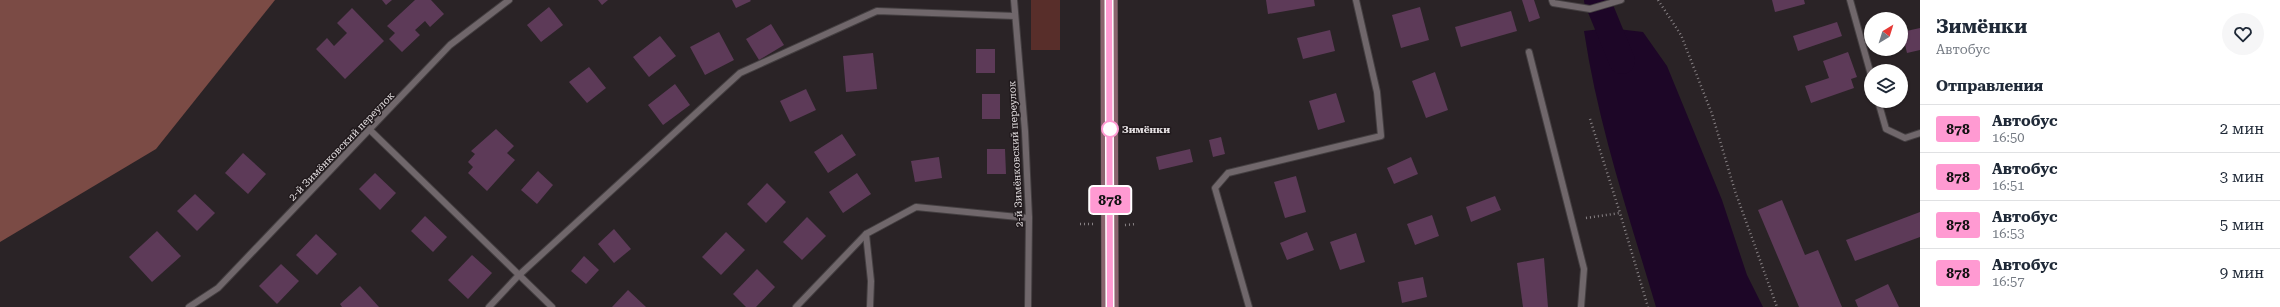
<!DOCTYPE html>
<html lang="ru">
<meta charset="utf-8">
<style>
:root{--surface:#fff;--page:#f6f6f7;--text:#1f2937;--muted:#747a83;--line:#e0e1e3}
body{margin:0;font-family:"Roboto Serif",serif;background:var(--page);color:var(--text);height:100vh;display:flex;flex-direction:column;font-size:15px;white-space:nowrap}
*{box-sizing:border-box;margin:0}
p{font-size:13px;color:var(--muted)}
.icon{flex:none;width:22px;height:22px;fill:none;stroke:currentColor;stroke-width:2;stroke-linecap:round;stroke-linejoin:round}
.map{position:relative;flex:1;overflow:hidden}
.panel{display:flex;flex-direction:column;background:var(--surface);width:360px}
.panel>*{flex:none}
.badge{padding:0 8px;border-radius:3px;font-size:14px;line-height:26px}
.needle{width:26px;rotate:38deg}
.controls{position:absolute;left:1864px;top:12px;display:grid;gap:8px}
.controls a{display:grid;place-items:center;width:44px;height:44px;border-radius:50%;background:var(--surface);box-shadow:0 1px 3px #0004;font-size:20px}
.map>.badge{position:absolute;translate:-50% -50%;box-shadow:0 0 0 2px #fff}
h2{padding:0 16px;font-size:15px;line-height:36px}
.round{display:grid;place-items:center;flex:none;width:42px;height:42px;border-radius:21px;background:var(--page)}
.head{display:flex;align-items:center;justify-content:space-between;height:68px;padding:0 16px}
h1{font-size:19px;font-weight:700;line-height:30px}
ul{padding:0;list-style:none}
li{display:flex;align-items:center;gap:12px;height:48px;padding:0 16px;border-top:1px solid var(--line)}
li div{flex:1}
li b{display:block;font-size:15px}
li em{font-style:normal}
li .badge{min-width:44px;font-weight:700;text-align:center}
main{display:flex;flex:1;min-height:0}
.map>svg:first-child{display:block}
</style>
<main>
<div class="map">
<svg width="1920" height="307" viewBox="0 0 1920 307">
<rect width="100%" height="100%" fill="#2a2326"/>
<!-- green -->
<rect fill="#582e2a" x="1031" y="0" width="29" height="50"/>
<!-- forest -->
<polygon fill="#7b4b45" points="0,0 275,0 156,149 0,242"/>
<!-- water -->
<path fill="#1d0627" d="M1609 28 1643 32 1667 66 1722 200 1747 275 1763 307H1656C1629 216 1598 125 1584 31Z"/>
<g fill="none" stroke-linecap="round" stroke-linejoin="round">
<!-- river -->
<polyline stroke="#1d0627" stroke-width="26" points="1597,0 1622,61"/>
</g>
<!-- building -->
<g fill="#5d3a58">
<polygon points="382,0 392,0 386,5"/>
<polygon points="415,0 431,0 444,14 430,27 425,21 415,30 420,35 402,52 389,39 395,33 387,26"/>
<polygon points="598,0 608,0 602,5"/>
<polygon points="732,0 750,0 751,1 736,8"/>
<polygon points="1266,0 1314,0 1315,6 1268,14"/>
<polygon points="1522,0 1534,0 1540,18 1529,22"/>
<polygon points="1772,0 1804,0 1805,4 1775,12"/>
<polygon points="549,7 563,25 541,42 527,25"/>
<polygon points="1420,7 1429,40 1401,48 1392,15"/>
<polygon points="352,8 384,41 345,79 316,49 327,38 334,46 347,33 337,23"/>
<polygon points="1511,11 1517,31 1461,47 1455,27"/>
<polygon points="1837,22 1842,36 1798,51 1793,36"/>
<polygon points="771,24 784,45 759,60 746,39"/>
<polygon points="1920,28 1920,50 1907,53 1902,32"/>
<polygon points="1330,30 1335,51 1303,59 1297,38"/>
<polygon points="719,32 734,60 705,75 690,47"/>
<polygon points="660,36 676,56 649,77 633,57"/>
<rect x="976" y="49" width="19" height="24"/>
<polygon points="1848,52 1857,77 1851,79 1854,88 1811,103 1805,86 1829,78 1823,61"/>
<polygon points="873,53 877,89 846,92 843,56"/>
<polygon points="589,67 606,88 587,103 569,82"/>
<polygon points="1435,72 1448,110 1426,118 1412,81"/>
<polygon points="675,84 690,105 663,125 648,105"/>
<polygon points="806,89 816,110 790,122 780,101"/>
<polygon points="1336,93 1345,122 1318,130 1309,101"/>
<rect x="982" y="94" width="18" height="25"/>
<polygon points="496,129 514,146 507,153 515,160 487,191 468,173 473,167 468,162 475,154 471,151"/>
<polygon points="842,134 856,155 828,173 814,152"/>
<polygon points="1221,137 1225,154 1213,157 1209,140"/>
<polygon points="987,149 1005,149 1006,174 987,174"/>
<polygon points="1190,149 1193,162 1159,170 1156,157"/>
<polygon points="243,153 266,174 248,194 225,173"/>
<polygon points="939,157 942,178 915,182 911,161"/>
<polygon points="1411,157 1418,174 1394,184 1387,168"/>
<polygon points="538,171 553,185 537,204 521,190"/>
<polygon points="375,173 396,193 380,210 359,189"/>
<polygon points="857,173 871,194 843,213 829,192"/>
<polygon points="1296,176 1306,212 1285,218 1274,182"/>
<polygon points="767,183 786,202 766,223 747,204"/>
<polygon points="195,194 215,213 197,231 177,211"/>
<polygon points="1495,196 1501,210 1471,222 1466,207"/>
<polygon points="1782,200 1805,255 1818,250 1842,307 1799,307 1758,210"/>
<polygon points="1920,212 1920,237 1855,261 1846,240"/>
<polygon points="1432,215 1439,236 1415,245 1407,224"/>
<polygon points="425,216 447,237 433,252 411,231"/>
<polygon points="807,217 826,236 802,260 783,242"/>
<polygon points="614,229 631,249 614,263 598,244"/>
<polygon points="157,231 181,256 152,282 129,257"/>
<polygon points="726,232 745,250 721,275 702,257"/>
<polygon points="1307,232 1314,250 1287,260 1280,243"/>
<polygon points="1356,233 1365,262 1340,270 1330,242"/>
<polygon points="316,234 337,254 317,275 296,255"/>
<polygon points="472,255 492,273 468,299 448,280"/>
<polygon points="584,256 599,270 586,284 571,271"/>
<polygon points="1544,258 1548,307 1523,307 1517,263"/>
<polygon points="281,264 299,281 277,304 259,286"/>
<polygon points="757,269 775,287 756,307 746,307 733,294"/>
<polygon points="1423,277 1427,297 1402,303 1398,282"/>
<polygon points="1888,284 1899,307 1858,307 1855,300"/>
<polygon points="360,286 379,307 342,307 340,304"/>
<polygon points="628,290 646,307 612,307"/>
</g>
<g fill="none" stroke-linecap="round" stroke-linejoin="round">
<!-- service casing -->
<g stroke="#443f41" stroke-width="8">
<g id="service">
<polyline points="1014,0 1025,131 1029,218 1028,307"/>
<polyline points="1552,0 1553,3 1590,9 1621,0"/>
<polyline points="1850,0 1871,75"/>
<polyline points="1529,52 1584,269 1581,307"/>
<polyline points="1878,101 1886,129 1905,138 1920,133"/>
<polyline points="370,130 552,307"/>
<polyline points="189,307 218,288 450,45 509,0"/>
<polyline points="489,307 518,276 740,73 877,11 1015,16"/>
<polyline points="796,307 866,234"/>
<polyline points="870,307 871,281 866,234 916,207 1029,218"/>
<polyline points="1249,307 1215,188 1228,173 1381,136 1377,92 1356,0"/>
</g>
</g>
<!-- secondary casing -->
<g stroke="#443f41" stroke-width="18">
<polyline id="secondary" points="1109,0 1110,307"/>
</g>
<!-- path -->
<g stroke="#878184" stroke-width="2.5" stroke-dasharray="1 3" stroke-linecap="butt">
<polyline points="1658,0 1681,35 1712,114 1735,191 1777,307"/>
<polyline points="1590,119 1620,213"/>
<polyline points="1586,218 1620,213 1648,307"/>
<polyline points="1080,224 1096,224"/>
<polyline points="1125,225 1137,224"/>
</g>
<!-- service -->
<use href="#service" stroke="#70676b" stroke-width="6"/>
<!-- secondary -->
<use href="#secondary" stroke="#8b646e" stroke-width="17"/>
</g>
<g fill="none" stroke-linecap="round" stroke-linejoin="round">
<!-- line casing -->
<g stroke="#fff" stroke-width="9">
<polyline id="line" points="1109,0 1110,307"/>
</g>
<!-- line -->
<use href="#line" stroke="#ff9ad2" stroke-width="6"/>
</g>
<!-- markers -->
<circle fill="#fff" stroke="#ff9ad2" stroke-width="2" cx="1110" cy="129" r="8"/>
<g text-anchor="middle" stroke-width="3" stroke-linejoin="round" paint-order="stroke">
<!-- stop labels -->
<g font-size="10" font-weight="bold" fill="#e4dfe1" stroke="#20191c" text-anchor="start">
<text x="1122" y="133">Зимёнки</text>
</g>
<!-- street labels -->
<g font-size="10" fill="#e4dfe1" stroke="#20191c">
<text transform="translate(341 146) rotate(-46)" y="4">2-й Зимёнковский переулок</text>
<text transform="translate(1015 154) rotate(-93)" y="4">2-й Зимёнковский переулок</text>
</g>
</g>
</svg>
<div class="controls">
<a><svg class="needle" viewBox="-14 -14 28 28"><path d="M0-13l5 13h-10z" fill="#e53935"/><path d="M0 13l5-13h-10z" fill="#747a83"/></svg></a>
<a><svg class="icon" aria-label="layers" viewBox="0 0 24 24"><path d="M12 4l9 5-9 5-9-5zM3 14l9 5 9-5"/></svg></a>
</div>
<b class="badge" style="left:1110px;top:200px;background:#ff9ad2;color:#111">878</b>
</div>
<section class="panel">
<div class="head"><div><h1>Зимёнки</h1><p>Автобус</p></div><a class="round"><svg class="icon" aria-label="heart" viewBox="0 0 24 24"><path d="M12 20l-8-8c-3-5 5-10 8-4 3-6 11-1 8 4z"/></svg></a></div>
<h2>Отправления</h2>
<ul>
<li><span class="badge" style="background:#ff9ad2;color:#111">878</span><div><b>Автобус</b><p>16:50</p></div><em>2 мин</em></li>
<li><span class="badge" style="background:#ff9ad2;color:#111">878</span><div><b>Автобус</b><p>16:51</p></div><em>3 мин</em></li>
<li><span class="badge" style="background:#ff9ad2;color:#111">878</span><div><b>Автобус</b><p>16:53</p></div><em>5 мин</em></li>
<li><span class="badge" style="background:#ff9ad2;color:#111">878</span><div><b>Автобус</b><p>16:57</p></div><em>9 мин</em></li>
</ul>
</section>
</main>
